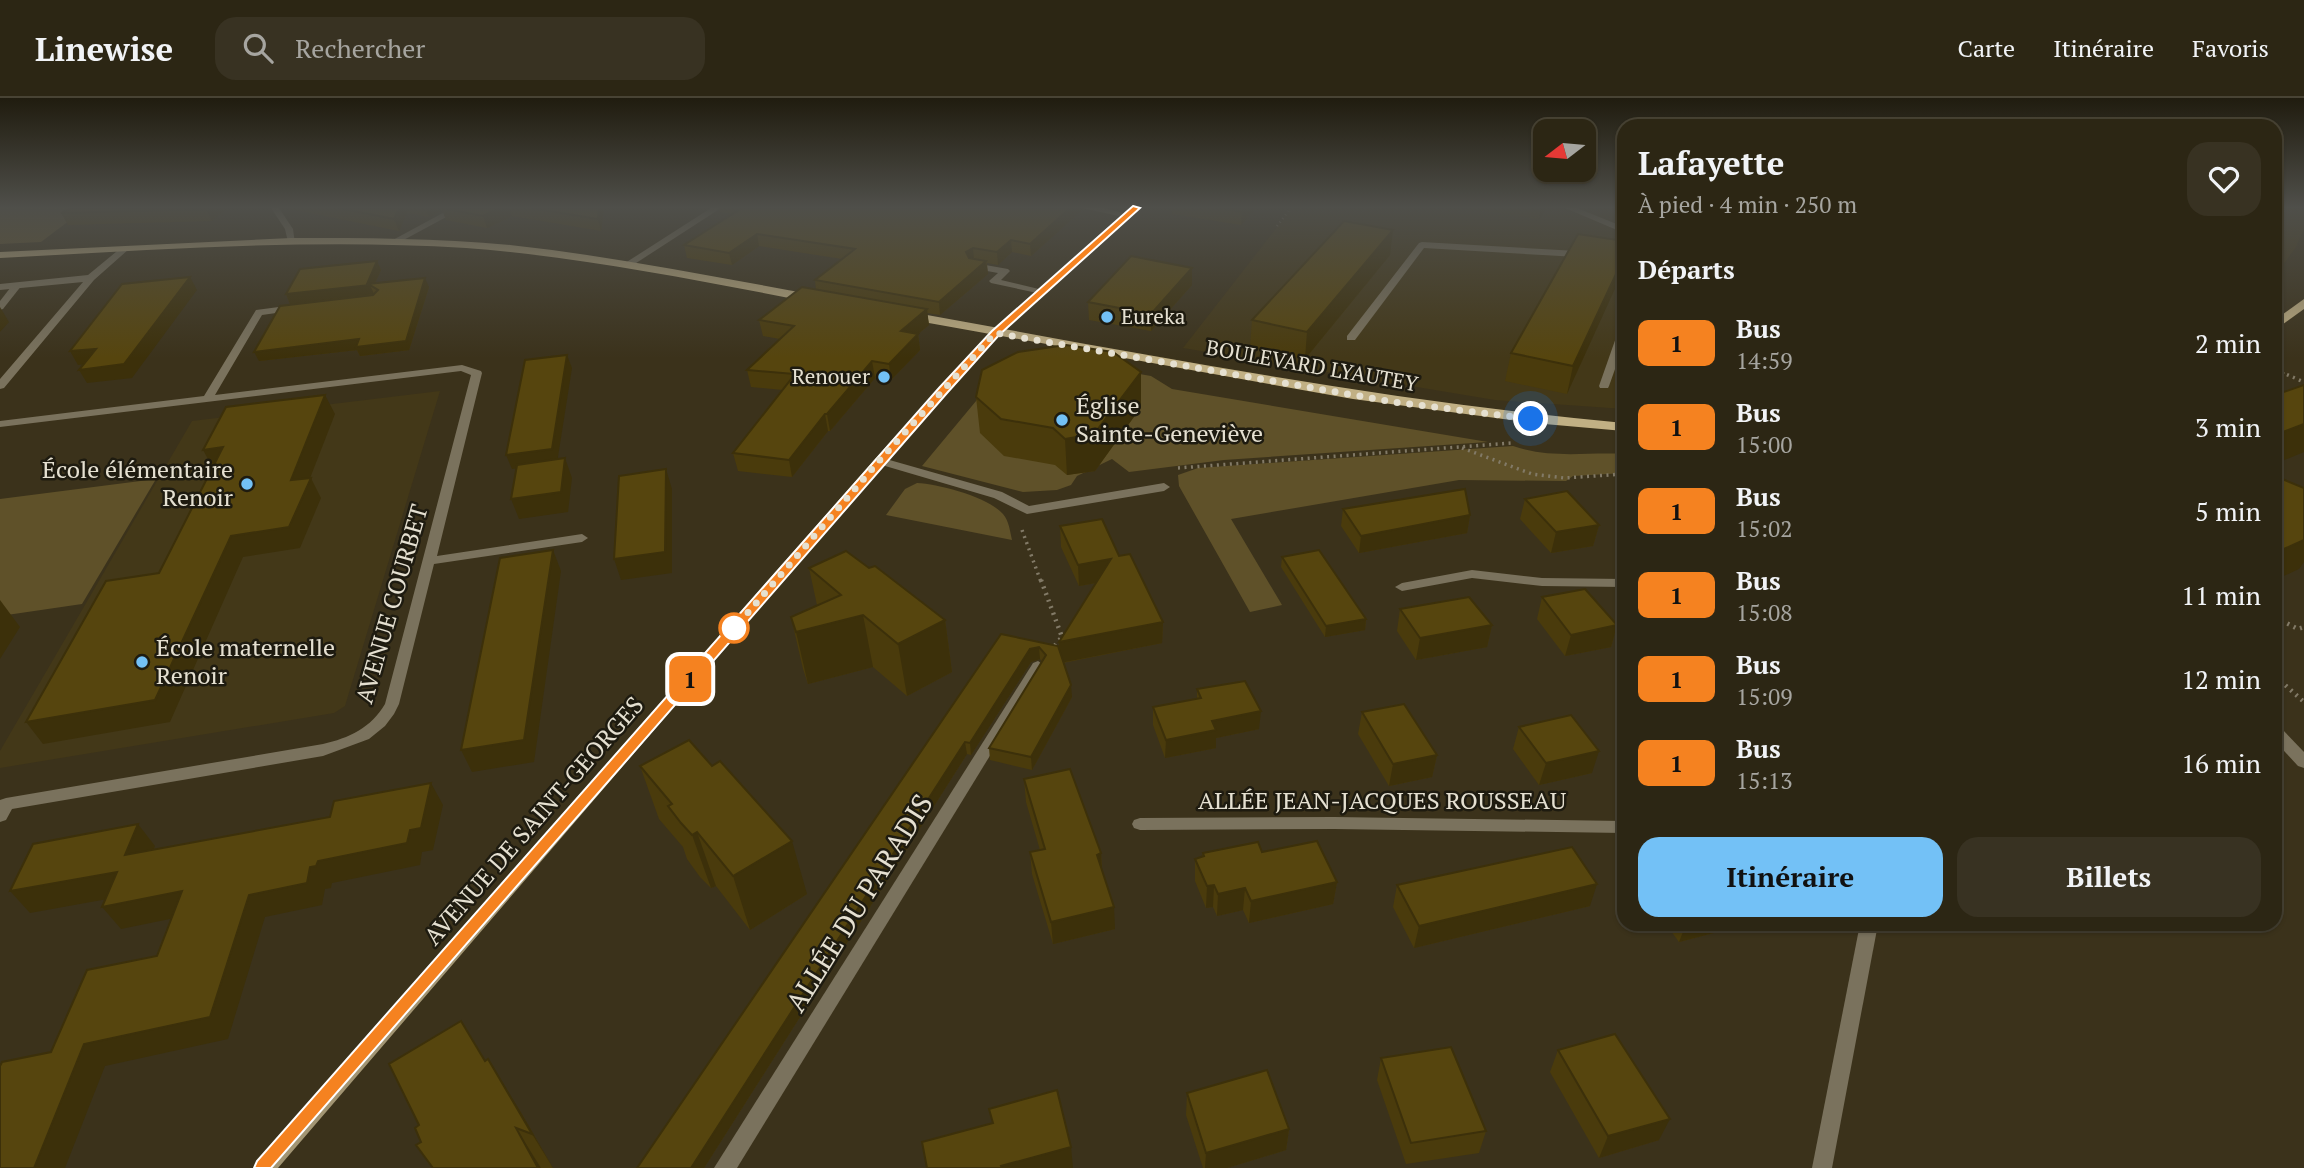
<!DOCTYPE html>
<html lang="fr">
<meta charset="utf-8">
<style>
:root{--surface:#2c2614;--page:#383222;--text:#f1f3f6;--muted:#a6a5a0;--line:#484334;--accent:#73c1f6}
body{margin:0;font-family:"PT Serif",serif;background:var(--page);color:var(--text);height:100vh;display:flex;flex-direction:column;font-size:26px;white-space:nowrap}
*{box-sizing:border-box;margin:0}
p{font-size:23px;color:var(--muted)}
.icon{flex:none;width:38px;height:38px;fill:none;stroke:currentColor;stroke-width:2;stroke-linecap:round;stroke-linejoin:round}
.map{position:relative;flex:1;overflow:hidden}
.panel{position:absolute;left:1617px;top:21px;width:665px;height:812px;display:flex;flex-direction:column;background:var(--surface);border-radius:21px;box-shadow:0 2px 5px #0004,0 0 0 2px var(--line)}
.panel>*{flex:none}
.badge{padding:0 14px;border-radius:10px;font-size:24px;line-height:46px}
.needle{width:46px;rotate:254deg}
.tools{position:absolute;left:1533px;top:21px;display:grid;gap:14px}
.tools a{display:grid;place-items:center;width:63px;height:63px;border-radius:14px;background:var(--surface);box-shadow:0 2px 5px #0004,0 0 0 2px var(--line);font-size:35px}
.you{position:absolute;width:35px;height:35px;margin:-18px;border:5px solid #fff;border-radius:50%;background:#1a73e8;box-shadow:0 0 0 10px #1a73e833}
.map>.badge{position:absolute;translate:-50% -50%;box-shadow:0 0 0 4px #fff}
h2{padding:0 21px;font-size:26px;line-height:63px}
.round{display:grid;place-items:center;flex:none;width:74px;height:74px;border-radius:21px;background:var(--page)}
.overview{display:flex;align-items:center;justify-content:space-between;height:119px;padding:0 21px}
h1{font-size:33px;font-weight:700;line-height:52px}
.button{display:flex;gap:14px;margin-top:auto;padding:14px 21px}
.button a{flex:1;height:80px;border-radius:21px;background:var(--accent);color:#111;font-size:28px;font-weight:700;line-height:80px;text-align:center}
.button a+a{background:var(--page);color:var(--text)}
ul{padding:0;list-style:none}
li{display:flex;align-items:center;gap:21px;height:84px;padding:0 21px}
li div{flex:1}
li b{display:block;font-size:26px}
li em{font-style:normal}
li .badge{min-width:77px;font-weight:700;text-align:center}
header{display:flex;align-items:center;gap:42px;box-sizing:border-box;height:98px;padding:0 35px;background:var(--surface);border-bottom:2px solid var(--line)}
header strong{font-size:33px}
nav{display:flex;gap:38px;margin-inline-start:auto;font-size:24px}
.search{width:490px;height:63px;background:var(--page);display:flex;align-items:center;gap:18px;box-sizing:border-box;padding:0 24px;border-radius:21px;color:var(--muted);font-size:26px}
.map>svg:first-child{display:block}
</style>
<header>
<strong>Linewise</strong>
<div class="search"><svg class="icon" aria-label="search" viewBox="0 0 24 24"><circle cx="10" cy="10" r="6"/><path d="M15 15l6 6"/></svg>Rechercher</div>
<nav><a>Carte</a><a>Itinéraire</a><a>Favoris</a></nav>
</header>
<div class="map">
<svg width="2304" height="1070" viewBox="0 0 2304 1070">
<rect width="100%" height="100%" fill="#3b321b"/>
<!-- built -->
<g fill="#433818">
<polygon points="1292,110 1559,110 1570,114 1587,110 1624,110 1624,311 1495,302 1183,250"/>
<polygon points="2275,110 2304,110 2304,131 2296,149 2275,178"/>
<polygon points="440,293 345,608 334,615 0,670 0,653 192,323"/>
</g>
<!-- green -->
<g fill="#5f5129">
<polygon points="0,110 86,110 41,144 0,146"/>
<polygon points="1047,260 1151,278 1172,291 1488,344 1224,362 1129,374 1112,361 1077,378 1071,387 1057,392 1023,394 922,368 1001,273"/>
<path d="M1513 348C1550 361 1585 354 1624 356V375L1573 378 1566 383 1459 382 1231 421 1282 507 1250 514 1179 388 1178 377 1198 370Z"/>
<polygon points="156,381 82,506 0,518 0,401"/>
<path d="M917 385C939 386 988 399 1003 416 1009 423 1010 433 1012 442L886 417 905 391Z"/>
</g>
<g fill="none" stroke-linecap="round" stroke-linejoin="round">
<!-- path-far2 -->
<g stroke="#827a67" stroke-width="2.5" stroke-dasharray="1 3.5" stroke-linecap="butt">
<polyline points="1277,128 1291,110"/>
<polyline points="2275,272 2285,276"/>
</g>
<!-- path-far1 -->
<g stroke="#827a67" stroke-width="3.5" stroke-dasharray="2 4.5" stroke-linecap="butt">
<polyline points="2281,274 2304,284"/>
<polyline points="1462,350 1532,376 1564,380 1624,376"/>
<polyline points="1178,370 1512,345"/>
<polyline points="1022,432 1041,484"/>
</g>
<!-- path -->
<g stroke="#827a67" stroke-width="4.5" stroke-dasharray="2 5" stroke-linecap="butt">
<polyline points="1041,482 1062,539 1053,550"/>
<polyline points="2275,519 2298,531 2304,529"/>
<polyline points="2275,578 2304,604"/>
</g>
<!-- lane -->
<g fill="#7a725d" fill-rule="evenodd">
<polygon points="452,110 463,110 398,145 391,143"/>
<polygon points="1082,110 1103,110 1132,117 1128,120"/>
<polygon points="1565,110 1577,110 1624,129 1624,135"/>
<polygon points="1422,144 1577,153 1624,161 1624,167 1577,159 1424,150 1355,242 1347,242 1347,238 1419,145"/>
<polygon points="974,165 1008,171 1010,173 1001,182 1047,193 1042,196 991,185 989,183 998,175 971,170 969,168"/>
<polygon points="14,185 22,187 3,211 0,212 0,203"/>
<polygon points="1624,228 1624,246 1609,288 1608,290 1600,290 1599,288 1619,231"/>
<polygon points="879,359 1002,394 1029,408 1164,385 1170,389 1164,393 1027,416 994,400 875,365 873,363"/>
<polygon points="1038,563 1045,568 737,1070 714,1070 1033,565"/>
</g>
<!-- street -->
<g fill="#7a725d" fill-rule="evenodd">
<polygon points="271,110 279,110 293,131 295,146 288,144 285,131"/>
<polygon points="711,110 721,110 630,169 622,167"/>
<polygon points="122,149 129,151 94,182 4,290 0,291 0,281 83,184 0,192 0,186 88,177"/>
<path d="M294 207 299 210 297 212 262 217 215 297 462 267 481 273 482 275 437 458 582 436 588 440 582 444 434 466 399 606 394 616 385 628 369 641 323 658 12 711 6 722 0 724V702L6 700 323 646C349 640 371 630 385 606L471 277 461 273 0 329V323L204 298 256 212Z"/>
<polygon points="1472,472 1542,480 1624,481 1624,489 1542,488 1472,480 1402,493 1395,489 1402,485"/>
<polygon points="2275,628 2280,629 2304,654 2304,670 2298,668 2275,643"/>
<polygon points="1334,719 1624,723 1624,735 1334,731 1140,732 1134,730 1132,726 1134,722 1140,720"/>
<polygon points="1860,826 1878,826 1832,1070 1812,1070"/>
</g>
<!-- secondary -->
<polygon fill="#a29573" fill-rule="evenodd" points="1131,110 1140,110 999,237 883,365 278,1070 254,1070 257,1063 875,361 991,233"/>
<!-- primary -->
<g fill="#c1b084" fill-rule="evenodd">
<path d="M291 140C364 140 437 140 510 147 613 158 714 179 816 197L822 201 816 205C700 183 584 159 466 150 311 140 155 152 0 160V154Z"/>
<polygon points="2304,201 2304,211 2275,232 2275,222"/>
<path d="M905 213C1144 256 1382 303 1624 325V333L1533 325 1353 301 901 220 899 217Z"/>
</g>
</g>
<!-- wall -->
<g fill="#4a3b0c">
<polygon points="227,110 212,123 68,127 61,115"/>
<polygon points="285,110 604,110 601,133 512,118 487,130 446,122 442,112 429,119 407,115 399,133"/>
<polygon points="719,110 1081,110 1081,113 1031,158 1012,154 998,167 987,165 988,176 940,217 927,215 929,227 918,236 920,252 891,282 875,280 830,333 828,333 792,379 738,373 733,355 783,292 751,289 747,272 780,241 763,238 759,222 816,192 815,182 842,161 759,148 732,167 687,160 684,147 733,116 720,114"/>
<polygon points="1172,110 1256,110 1241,127 1172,116"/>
<polygon points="1465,110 1547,110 1539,121"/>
<polygon points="1624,143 1567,296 1505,283 1511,255"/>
<polygon points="1390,157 1305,261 1250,249 1252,222"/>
<polygon points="377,163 381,172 375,185 429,189 409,252 360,258 357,252 259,263 374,197 290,206 286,196"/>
<polygon points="1192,187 1151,233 1089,222 1088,204"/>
<polygon points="1141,274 1141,309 1095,373 1067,377 1055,367 1004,358 980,335 976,299"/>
<polygon points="1525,401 1599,427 1593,448 1551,455 1520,421"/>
<polygon points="1343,411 1470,417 1467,435 1359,455 1341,428"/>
<polygon points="1060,428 1119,458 1163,524 1162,545 1063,565 1072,599 1032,672 990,662 989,650 1042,564 1040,561 1031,564 971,657 967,656 704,1070 637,1070 1001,536 1059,553 1059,544 1096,485 1079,488 1061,449"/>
<polygon points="1282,459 1366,521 1365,532 1325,539 1281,469"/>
<polygon points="809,470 869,470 945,522 952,574 907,598 873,569 808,586 803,571 791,519 817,507"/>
<polygon points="1542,499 1617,527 1611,549 1565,558 1537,521"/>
<polygon points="1400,511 1492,527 1487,549 1416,562 1397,533"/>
<polygon points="1197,591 1259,631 1216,640 1216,650 1165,660 1153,627 1153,609 1197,601"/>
<polygon points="1362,614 1437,657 1432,679 1389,688 1358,636"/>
<polygon points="1519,629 1592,675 1539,687 1513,651"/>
<polygon points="640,668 807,796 750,832 716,788 711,790 700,779 687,761 683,749 659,721"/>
<polygon points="1024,681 1101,755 1102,771 1115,831 1053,846 1032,776 1030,754 1040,752 1026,704"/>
<polygon points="1262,754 1337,784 1333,806 1249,825 1243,812 1217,818 1213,809 1206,810 1195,783 1195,761 1202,759 1203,755"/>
<polygon points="1397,787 1590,808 1414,850 1393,809"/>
<polygon points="1666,826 1728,826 1725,832 1679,844"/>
<polygon points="1558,952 1659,1042 1599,1060 1550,974"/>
<polygon points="1381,960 1486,1033 1479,1055 1406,1066 1377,982"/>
<polygon points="485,963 520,1013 553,1070 433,1070 421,1044 419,1027"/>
<polygon points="1187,995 1289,1031 1286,1052 1227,1070 1203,1070 1186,1017"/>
</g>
<!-- shaded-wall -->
<g fill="#3c300a">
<polygon points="207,110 227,110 212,123 206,111"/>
<polygon points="399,110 405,110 407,115 399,133 394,121"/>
<polygon points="426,110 446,110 441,111 442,112 429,119"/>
<polygon points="500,110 509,110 512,118 487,130 483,118"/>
<polygon points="599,110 604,110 601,133 598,121"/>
<polygon points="1070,110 1081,110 1081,113 1031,158 1030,146"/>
<polygon points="1245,110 1256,110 1241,127 1242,114"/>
<polygon points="1541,110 1547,110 1539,121"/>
<polygon points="1393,132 1390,157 1305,261 1307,234"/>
<polygon points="757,136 759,148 732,167 729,155"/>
<polygon points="1011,142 1012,154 998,167 997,154"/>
<polygon points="973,150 974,162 968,166 966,154"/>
<polygon points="1624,159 1624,171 1567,296 1573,268"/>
<polygon points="377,163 381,172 373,189 370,187 374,196 290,206 286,196 367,186"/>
<polygon points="986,163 988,176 940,217 939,204"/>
<polygon points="1192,170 1192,187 1151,233 1151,216"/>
<polygon points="190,179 197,192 132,280 87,285 79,272"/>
<polygon points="425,180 429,189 409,252 360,258 357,252 259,263 254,254"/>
<polygon points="0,209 9,224 0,234"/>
<polygon points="927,211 929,227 918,236 920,252 891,282 889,266 901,233"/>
<polygon points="96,251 103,264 78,267 70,253"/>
<polygon points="567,257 572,270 557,365 512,371 506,357"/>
<polygon points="872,263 875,280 830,333 827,316"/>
<polygon points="1141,274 1141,309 1095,373 1067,377 1065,341"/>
<polygon points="325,297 335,316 307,388 311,380 321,400 300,450 243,459 170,624 43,646 26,624 291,382"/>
<polygon points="825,316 828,333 792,379 789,362"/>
<polygon points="2304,326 2304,354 2275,366 2275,337"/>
<polygon points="223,349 214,372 203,352"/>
<polygon points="565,360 572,380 568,414 519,421 511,401"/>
<polygon points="666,371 672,391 672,475 621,482 614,461"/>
<polygon points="1470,417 1467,435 1359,455 1361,438"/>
<polygon points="1599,427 1593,448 1551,455 1556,434"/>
<polygon points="2304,430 2304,464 2299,471 2275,482 2275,455"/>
<polygon points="553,452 561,473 534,664 472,674 461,652"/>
<polygon points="1111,461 1112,482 1079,488 1078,467"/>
<polygon points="0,502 20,529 0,561"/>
<polygon points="863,517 873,569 808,586 796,534"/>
<polygon points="1366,521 1365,532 1325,539 1326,528"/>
<polygon points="945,522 952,574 907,598 898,546"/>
<polygon points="1163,524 1162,545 1060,565 1059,544"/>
<polygon points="1492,527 1487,549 1416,562 1420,540"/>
<polygon points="1617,527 1611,549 1565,558 1571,537"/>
<polygon points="1039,549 1040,561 1031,564 971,657 970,645 1030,551"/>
<polygon points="1071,587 1072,599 1032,672 1031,659"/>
<polygon points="1261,613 1259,631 1216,640 1216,650 1165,660 1166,642 1212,623"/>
<polygon points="965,644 967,656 704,1070 691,1070"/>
<polygon points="1599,653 1592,675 1539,687 1546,665"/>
<polygon points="1437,657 1432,679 1389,688 1393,666"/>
<polygon points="431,685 443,707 433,752 422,754 420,767 332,785 331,790 325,791 322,807 265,819 228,941 105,968 65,1070 34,1070 84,946 249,797 310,769 318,763 410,732"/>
<polygon points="138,726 155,748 143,779 125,757"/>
<polygon points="697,734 716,788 711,790 692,737"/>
<polygon points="792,743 807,796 750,832 733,778"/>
<polygon points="1101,755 1102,777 1097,757"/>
<polygon points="117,774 135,796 30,815 10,793"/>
<polygon points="1337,784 1333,806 1249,825 1251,803"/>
<polygon points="1597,786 1590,808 1414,850 1419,828"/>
<polygon points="1214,787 1213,809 1206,810 1207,788"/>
<polygon points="1245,790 1243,812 1217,818 1218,796"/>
<polygon points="182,793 199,815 121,831 102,809"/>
<polygon points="1114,809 1115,831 1053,846 1051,824"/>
<polygon points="1686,826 1728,826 1725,832 1679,844"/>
<polygon points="488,961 520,1013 553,1070 532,1036"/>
<polygon points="1670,1021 1659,1042 1599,1060 1608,1038"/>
<polygon points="516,1030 541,1070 538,1070"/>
<polygon points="1289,1031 1286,1052 1227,1070 1205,1070 1206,1055"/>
<polygon points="1071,1049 1073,1070 1001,1070 1001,1068"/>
</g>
<!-- building -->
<g fill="#56450e" stroke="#3c300a" stroke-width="2">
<polygon points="72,110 207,110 206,111 61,115"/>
<polygon points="339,110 399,110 394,121"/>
<polygon points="442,110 500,110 483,118"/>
<polygon points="531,110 599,110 598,121"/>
<polygon points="742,110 1070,110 1030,146 1011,142 997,154 973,150 966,154 969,160 986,163 939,204 815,182 855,151 757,136 729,155 684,147"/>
<polygon points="1220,110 1245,110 1242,114"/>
<polygon points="1344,123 1393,132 1307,234 1252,222"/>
<polygon points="1578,136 1624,143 1624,159 1573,268 1511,255"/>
<polygon points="1131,158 1192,170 1151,216 1088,204"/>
<polygon points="377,163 367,186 425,180 406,243 356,249 359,241 254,254 280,208 373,197 378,192 370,187 286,196 300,171"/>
<polygon points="190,179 124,266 79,272 96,251 70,253 122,186"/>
<polygon points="802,189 927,211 901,233 918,236 889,266 872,263 827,316 825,316 789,362 733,355 795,276 747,272 794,228 759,222"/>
<polygon points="1066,247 1113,254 1141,274 1094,336 1065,341 1053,330 1001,321 976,299 982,272 1018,254"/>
<polygon points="567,257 552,351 506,357 525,262"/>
<polygon points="2304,287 2304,326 2275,337 2275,297"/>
<polygon points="325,297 291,382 311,380 289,429 231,438 155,602 26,624 106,483 159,475 223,349 203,352 226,309"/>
<polygon points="565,360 561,394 511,401 517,367"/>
<polygon points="666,371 665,454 614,461 619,378"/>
<polygon points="2275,378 2304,390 2304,442 2275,455"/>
<polygon points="1465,391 1470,417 1361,438 1343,411"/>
<polygon points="1567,393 1599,427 1556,434 1525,401"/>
<polygon points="1102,421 1119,458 1130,456 1163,524 1059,544 1111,461 1078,467 1060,428"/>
<polygon points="553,452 524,642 461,652 500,460"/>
<polygon points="1319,452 1366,521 1326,528 1282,459"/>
<polygon points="846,453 869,470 875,468 945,522 898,546 863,517 796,534 791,519 841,497 809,470"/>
<polygon points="1585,491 1617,527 1571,537 1542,499"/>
<polygon points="1469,499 1492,527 1420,540 1400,511"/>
<polygon points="1001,536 1058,548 1071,587 1031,659 989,650 1046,557 1039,549 1030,551 970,645 965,644 691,1070 637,1070"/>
<polygon points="1245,583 1261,613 1212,623 1216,632 1166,642 1153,609 1201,600 1197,591"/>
<polygon points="1404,606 1437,657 1393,666 1362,614"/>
<polygon points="1571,617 1599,653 1546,665 1519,629"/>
<polygon points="689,642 712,668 720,663 792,743 733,778 697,734 692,737 681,725 668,708 672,706 640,668"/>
<polygon points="1070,671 1101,755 1097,757 1114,809 1051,824 1030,754 1045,751 1024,681"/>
<polygon points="431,685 421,730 410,732 407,745 318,763 316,768 310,769 307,785 249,797 210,919 84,946 34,1070 0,1070 0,968 2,964 51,954 87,872 157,858 182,793 102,809 117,774 10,793 33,746 138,726 125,757 330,719 334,703"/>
<polygon points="1317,743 1337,784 1251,803 1245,790 1218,796 1214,787 1207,788 1195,761 1204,758 1203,755 1258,744 1262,754"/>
<polygon points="1572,749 1597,786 1419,828 1397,787"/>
<polygon points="461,923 485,963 488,961 532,1036 516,1030 538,1070 433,1070 416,1047 421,1044 415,1030 419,1027 389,966"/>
<polygon points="1615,936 1670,1021 1608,1038 1558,952"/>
<polygon points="1451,949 1486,1033 1411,1045 1381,960"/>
<polygon points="1267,972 1289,1031 1206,1055 1187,995"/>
<polygon points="1057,992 1071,1049 1001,1068 1002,1070 927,1070 922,1044 993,1025 989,1011"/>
</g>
<!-- sky -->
<linearGradient id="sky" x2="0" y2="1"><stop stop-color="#201c0f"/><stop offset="0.42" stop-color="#4f4f4a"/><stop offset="1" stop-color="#4f4f4a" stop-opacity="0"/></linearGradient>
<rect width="2304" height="260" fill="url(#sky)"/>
<!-- line -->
<polygon fill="#f58220" stroke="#fff" stroke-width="2" points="1133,108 1140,110 999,237 947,295 271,1070 254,1070 257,1063 939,290 992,233"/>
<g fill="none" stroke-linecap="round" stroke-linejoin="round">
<!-- walk -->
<polyline stroke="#e5e0d1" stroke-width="7" stroke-dasharray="0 12.6" points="734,530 733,532 879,363 995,235 1394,304 1531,321"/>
</g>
<!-- markers -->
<g fill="#73c1f6" stroke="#1e1b10" stroke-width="2.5">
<circle cx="1107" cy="219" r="7"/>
<circle cx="884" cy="279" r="7"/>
<circle cx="1062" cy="322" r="7"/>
<circle cx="247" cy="386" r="7"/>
<circle cx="142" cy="564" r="7"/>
</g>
<circle fill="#fff" stroke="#f58220" stroke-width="3.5" cx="734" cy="530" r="14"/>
<g text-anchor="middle" stroke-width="5" stroke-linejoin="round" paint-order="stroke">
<!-- far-poi labels -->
<g font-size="21" fill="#e5e0d1" stroke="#1e1b10" text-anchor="start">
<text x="1121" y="226">Eureka</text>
<text x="870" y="286" text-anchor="end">Renouer</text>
</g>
<!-- far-street labels -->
<g font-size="21" fill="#e5e0d1" stroke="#1e1b10">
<text transform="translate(1312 268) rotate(10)" y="7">BOULEVARD LYAUTEY</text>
</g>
<!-- poi labels -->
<g font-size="24" fill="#e5e0d1" stroke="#1e1b10" text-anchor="start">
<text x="1076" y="316">Église<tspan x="1076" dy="28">Sainte-Geneviève</tspan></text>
<text x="233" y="380" text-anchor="end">École élémentaire<tspan x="233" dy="28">Renoir</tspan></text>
<text x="156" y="558">École maternelle<tspan x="156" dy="28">Renoir</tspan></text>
</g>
<!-- street labels -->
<g font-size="24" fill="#e5e0d1" stroke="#1e1b10">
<text transform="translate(392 506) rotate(-74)" y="8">AVENUE COURBET</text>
<text x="1382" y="711">ALLÉE JEAN-JACQUES ROUSSEAU</text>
<text transform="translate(534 723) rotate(-49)" y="8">AVENUE DE SAINT-GEORGES</text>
</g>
<!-- near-street labels -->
<g font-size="28" fill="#e5e0d1" stroke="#1e1b10">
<text transform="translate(859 805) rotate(-58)" y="10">ALLÉE DU PARADIS</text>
</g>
</g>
</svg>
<div class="tools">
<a><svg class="needle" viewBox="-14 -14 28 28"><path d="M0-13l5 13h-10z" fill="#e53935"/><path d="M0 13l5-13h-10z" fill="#a6a5a0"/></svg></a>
</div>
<div class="you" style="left:1531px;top:321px"></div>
<b class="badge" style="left:690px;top:581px;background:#f58220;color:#111">1</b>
<section class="panel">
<div class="overview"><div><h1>Lafayette</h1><p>À pied · 4 min · 250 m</p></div><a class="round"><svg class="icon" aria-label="heart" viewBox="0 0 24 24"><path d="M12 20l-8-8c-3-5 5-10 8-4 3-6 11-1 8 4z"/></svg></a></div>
<h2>Départs</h2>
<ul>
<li><span class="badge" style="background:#f58220;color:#111">1</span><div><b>Bus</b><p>14:59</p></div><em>2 min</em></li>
<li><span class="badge" style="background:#f58220;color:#111">1</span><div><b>Bus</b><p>15:00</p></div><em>3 min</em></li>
<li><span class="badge" style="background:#f58220;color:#111">1</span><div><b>Bus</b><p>15:02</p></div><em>5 min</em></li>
<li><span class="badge" style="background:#f58220;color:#111">1</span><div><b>Bus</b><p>15:08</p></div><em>11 min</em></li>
<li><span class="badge" style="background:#f58220;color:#111">1</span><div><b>Bus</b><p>15:09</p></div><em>12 min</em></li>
<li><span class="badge" style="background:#f58220;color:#111">1</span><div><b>Bus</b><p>15:13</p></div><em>16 min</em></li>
</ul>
<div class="button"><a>Itinéraire</a><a>Billets</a></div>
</section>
</div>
